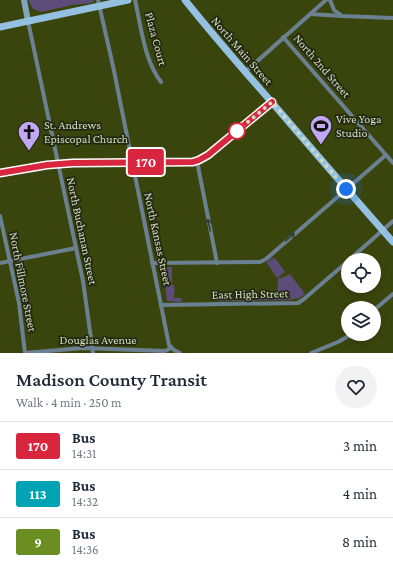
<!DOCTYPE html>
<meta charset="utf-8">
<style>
:root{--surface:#fff;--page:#f2f2f3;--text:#1f2937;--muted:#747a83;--line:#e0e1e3}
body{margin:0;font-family:"Crimson Pro",serif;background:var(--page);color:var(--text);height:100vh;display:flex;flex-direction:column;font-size:15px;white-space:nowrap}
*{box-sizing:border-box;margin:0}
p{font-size:13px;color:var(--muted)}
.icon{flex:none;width:22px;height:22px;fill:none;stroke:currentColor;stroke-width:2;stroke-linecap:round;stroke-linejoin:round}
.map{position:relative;height:353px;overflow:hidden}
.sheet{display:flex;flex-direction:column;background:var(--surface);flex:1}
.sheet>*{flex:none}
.badge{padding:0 8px;border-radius:3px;font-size:14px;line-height:26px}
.tools{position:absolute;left:341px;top:253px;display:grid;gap:8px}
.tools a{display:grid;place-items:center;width:40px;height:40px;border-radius:50%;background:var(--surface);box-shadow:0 2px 6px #0003;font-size:20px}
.you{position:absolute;width:20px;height:20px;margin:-10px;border:3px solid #fff;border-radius:50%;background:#1a73e8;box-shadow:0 0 0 6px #1a73e833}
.map>.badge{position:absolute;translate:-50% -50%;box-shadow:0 0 0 2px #fff}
.round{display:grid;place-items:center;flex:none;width:42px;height:42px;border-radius:21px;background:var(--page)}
.overview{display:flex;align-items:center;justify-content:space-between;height:68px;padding:0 16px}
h1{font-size:19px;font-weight:600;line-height:30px}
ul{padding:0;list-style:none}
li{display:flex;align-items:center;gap:12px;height:48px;padding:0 16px;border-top:1px solid var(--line)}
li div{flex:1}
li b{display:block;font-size:15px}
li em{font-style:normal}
li .badge{min-width:44px;font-weight:700;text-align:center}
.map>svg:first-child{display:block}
</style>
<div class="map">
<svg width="393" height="353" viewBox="0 0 393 353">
<rect width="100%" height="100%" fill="#3a450d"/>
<!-- green -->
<g fill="#5d4c7a">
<polygon points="28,0 94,0 94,1 92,3 72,5 41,12 33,9"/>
<polygon points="272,257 273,258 269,262 275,258 285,272 277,278 267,263 265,264"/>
<polygon points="160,267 172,267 172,284 163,284"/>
<polygon points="290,274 305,294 299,298 289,300 217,301 217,299 228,299 230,295 242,295 244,298 249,297 250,295 263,295 265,297 270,298 272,295 277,298 278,279 278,278 282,278"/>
<polygon points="165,285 174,285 175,293 174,293 174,298 181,298 182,302 167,301"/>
</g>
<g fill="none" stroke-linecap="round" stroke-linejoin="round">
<!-- street -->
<g stroke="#6b8191" stroke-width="4">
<polyline points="98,0 113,66 169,345 174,350 180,353"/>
<path d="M135 0C141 26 144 60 161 82"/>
<polyline points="330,0 334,10 342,16"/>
<polyline points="310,14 342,16 393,18"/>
<polyline points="28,21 83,281 93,353"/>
<polyline points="283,37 393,163"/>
<polyline points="245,72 326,0"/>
<polyline points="197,161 217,263"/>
<polyline points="0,216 19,303 25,353"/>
<polyline points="349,260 393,221"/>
<polyline points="0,263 76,248"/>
<polyline points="152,263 260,262 266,259 386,155"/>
<polyline points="161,305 298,303 304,299 348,261"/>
<polyline points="374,310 393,294"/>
<polyline points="25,353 83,348 165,351 171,348"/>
<polyline points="311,353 338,342 352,334"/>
</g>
<!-- secondary -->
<g stroke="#82a5be" stroke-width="6">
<polyline points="24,0 28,21"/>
<polyline points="0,173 47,165 73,163 193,161 199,160 208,155 271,102"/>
</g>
<!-- primary -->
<g stroke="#94c0e1" stroke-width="7">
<path d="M185 0C216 39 249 76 281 113 318 156 355 199 393 242"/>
<polyline points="0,27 128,0"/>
</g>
</g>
<!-- one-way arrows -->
<defs><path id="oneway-shaft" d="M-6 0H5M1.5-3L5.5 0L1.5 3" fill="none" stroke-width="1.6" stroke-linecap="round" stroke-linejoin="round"/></defs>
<g stroke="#353f32">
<use href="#oneway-shaft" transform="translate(209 225) rotate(-103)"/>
<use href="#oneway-shaft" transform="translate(290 237) rotate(-42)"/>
</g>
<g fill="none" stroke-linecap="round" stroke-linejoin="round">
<!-- line casing -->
<g stroke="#fff" stroke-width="9">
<polyline id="line" points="0,173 47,165 73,163 193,162 199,160 208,155 272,102"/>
</g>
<!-- line -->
<use href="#line" stroke="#d7263d" stroke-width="6"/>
<!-- walk -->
<polyline stroke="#d4ddc0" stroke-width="4" stroke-dasharray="0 7.2" points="237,131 272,102 346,189"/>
</g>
<!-- icons -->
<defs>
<g id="stadium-pin" transform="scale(1.15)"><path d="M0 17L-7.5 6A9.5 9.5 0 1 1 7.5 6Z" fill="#c2a7f2" stroke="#232912"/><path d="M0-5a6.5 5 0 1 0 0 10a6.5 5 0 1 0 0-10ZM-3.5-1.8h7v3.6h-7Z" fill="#111"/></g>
<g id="church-pin" transform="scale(1.15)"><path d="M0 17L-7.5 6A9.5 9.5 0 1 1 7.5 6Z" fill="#c2a7f2" stroke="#232912"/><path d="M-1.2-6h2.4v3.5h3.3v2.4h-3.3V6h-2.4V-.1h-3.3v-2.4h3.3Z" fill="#111"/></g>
</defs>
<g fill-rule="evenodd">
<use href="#stadium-pin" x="321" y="126"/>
<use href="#church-pin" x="29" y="132"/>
</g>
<!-- markers -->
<circle fill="#fff" stroke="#d7263d" stroke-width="2" cx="237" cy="131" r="8"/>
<g text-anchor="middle" stroke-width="3.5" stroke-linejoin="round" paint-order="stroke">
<!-- street labels -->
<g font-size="12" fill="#d4ddc0" stroke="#232912">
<text transform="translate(156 39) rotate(75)" y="4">Plaza Court</text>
<text transform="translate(242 51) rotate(49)" y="4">North Main Street</text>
<text transform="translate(322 66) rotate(49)" y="4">North 2nd Street</text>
<text transform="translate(82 231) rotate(78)" y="4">North Buchanan Street</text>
<text transform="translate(158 239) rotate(78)" y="4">North Kansas Street</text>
<text transform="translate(23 282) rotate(79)" y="4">North Fillmore Street</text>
<text transform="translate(250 294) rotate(-1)" y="4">East High Street</text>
<text x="98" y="344">Douglas Avenue</text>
</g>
<!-- poi labels -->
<g font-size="12" fill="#d4ddc0" stroke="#232912" text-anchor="start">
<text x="336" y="123">Vive Yoga<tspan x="336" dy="14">Studio</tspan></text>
<text x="44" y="129">St. Andrews<tspan x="44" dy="14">Episcopal Church</tspan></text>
</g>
</g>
</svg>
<div class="tools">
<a><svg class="icon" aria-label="locate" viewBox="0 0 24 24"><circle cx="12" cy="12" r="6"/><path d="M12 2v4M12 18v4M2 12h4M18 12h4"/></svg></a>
<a><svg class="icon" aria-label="layers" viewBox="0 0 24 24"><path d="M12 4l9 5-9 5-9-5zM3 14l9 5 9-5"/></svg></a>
</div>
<div class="you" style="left:346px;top:189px"></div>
<b class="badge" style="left:146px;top:162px;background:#d7263d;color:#fff">170</b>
</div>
<section class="sheet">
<div class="overview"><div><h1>Madison County Transit</h1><p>Walk · 4 min · 250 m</p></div><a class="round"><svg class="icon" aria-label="heart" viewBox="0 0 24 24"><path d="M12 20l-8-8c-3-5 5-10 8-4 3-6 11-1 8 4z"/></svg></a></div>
<ul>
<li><span class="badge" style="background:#d7263d;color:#fff">170</span><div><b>Bus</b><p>14:31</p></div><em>3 min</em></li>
<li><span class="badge" style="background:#00a3b4;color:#fff">113</span><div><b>Bus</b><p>14:32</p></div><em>4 min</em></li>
<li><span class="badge" style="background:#6b8e23;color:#fff">9</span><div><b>Bus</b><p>14:36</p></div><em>8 min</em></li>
</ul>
</section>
